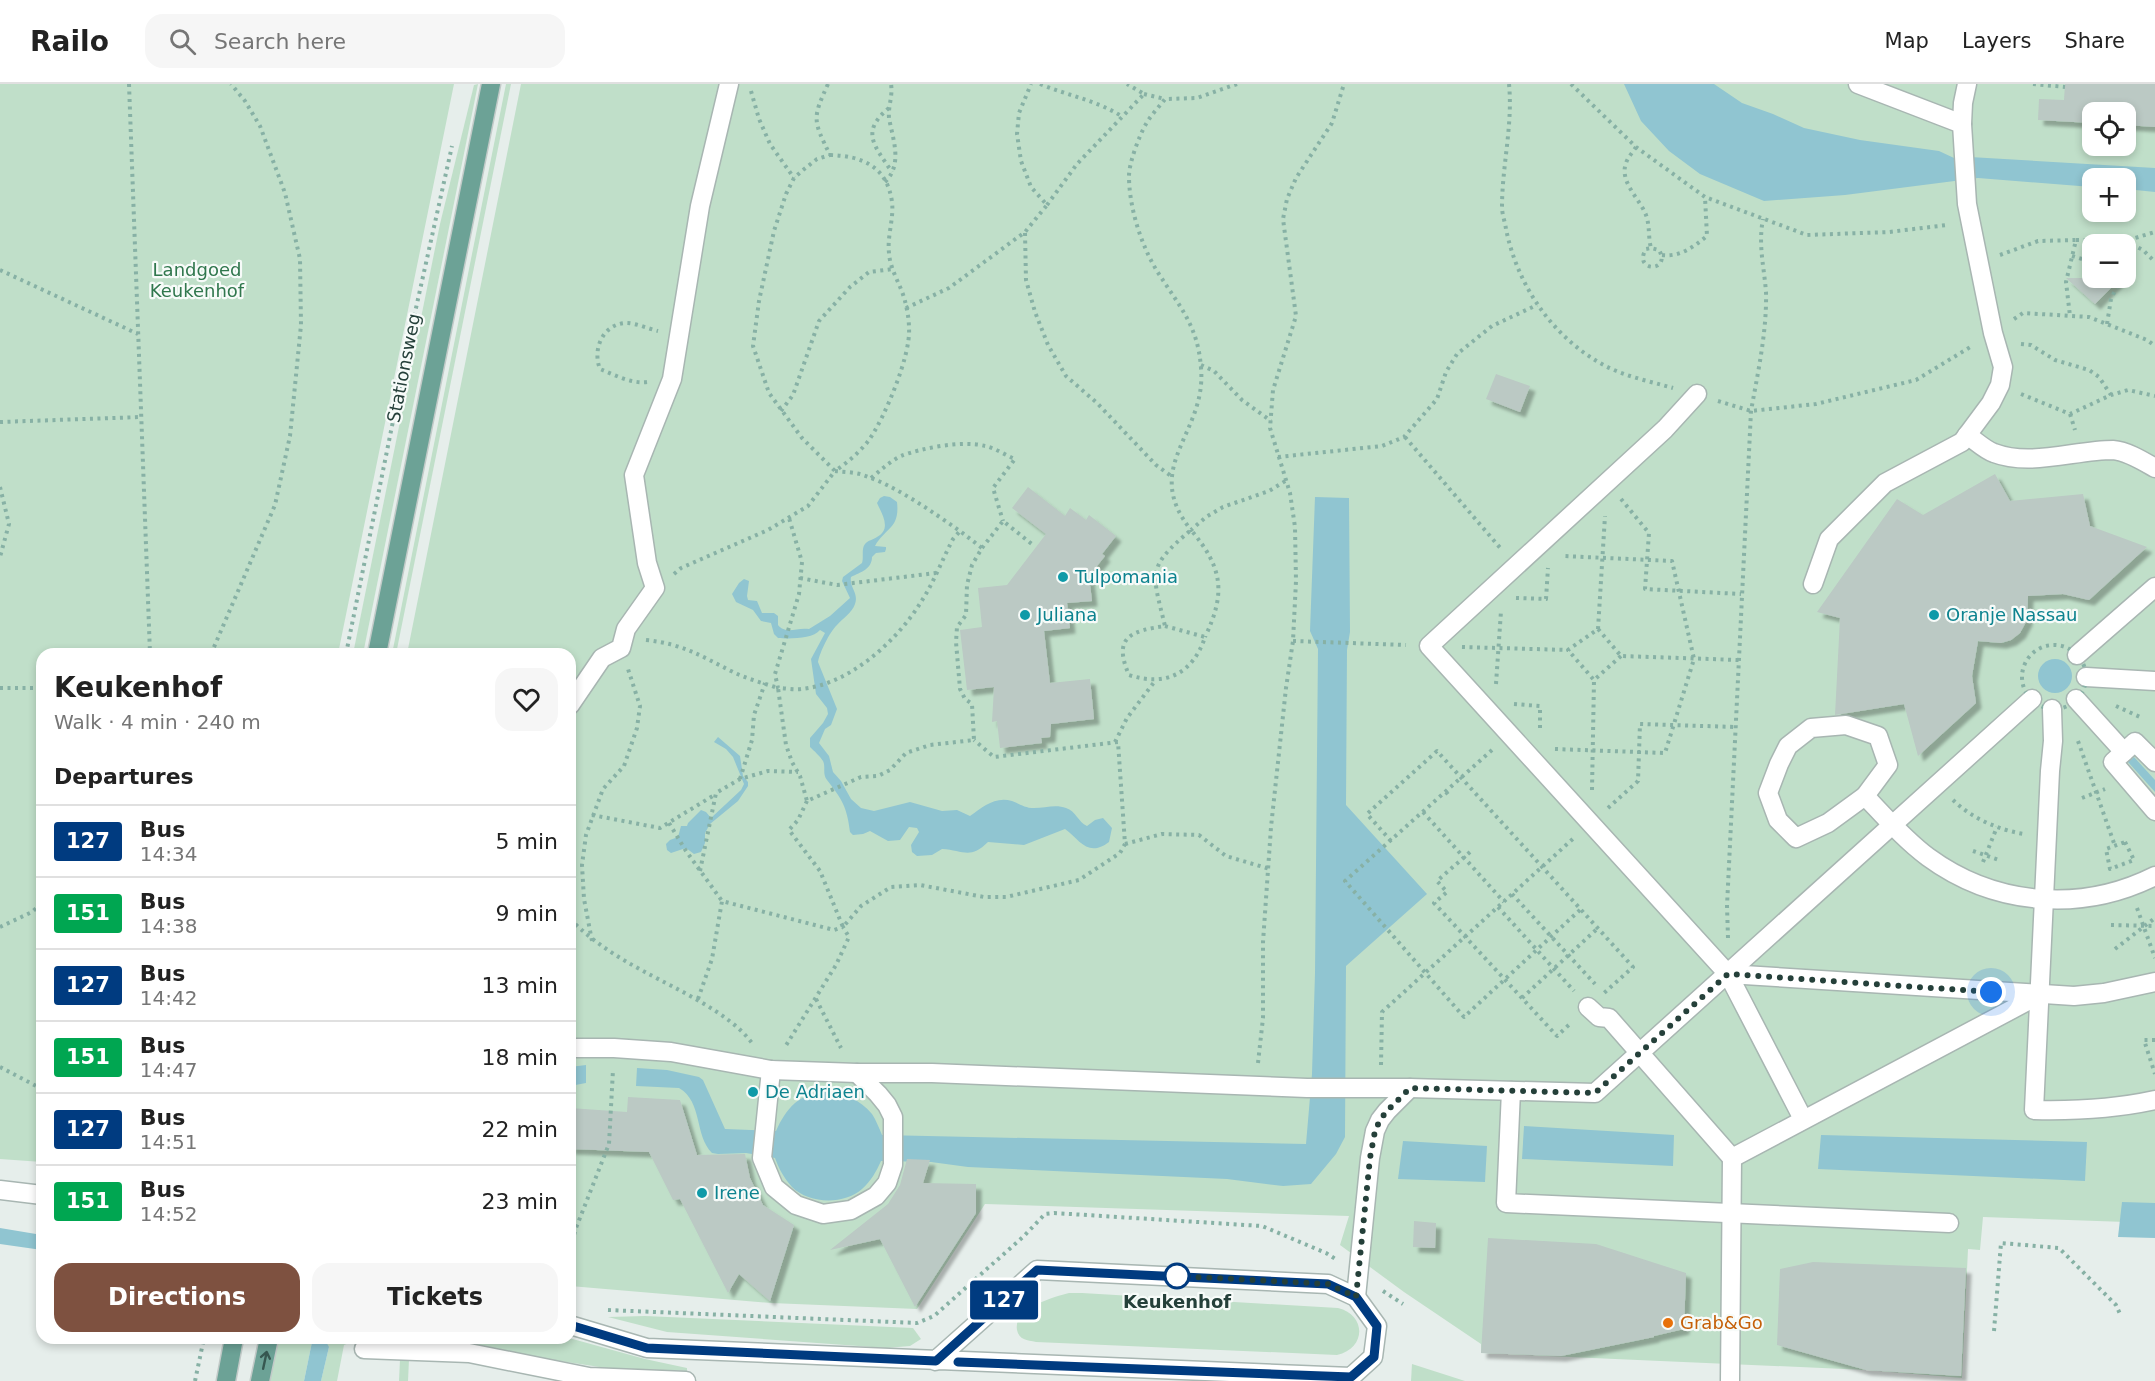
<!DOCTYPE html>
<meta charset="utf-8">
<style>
:root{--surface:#fff;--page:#f6f6f6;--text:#222;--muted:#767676;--line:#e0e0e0;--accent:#7e5140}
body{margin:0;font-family:"DejaVu Sans",sans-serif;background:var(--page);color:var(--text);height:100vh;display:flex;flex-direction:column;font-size:22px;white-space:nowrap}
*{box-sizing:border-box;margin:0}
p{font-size:20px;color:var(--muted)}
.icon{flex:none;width:33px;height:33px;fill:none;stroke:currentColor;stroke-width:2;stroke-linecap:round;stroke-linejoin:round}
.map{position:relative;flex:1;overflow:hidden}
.drawer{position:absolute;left:36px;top:564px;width:540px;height:696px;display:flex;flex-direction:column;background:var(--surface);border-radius:18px;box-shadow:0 3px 9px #0003}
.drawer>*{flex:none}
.badge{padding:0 12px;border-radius:4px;font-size:21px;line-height:39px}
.controls{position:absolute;left:2082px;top:18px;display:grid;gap:12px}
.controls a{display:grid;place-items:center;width:54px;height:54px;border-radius:12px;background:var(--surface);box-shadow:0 3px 9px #0003;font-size:30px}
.you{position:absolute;width:30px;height:30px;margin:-15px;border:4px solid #fff;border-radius:50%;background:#1a73e8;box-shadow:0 0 0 9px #1a73e833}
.map>.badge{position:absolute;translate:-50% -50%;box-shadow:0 0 0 3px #fff}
h2{padding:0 18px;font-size:22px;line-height:54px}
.round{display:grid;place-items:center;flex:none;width:63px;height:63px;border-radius:18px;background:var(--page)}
.head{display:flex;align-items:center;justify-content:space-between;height:102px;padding:0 18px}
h1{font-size:28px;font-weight:700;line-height:45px}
.action{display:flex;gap:12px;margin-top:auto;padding:12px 18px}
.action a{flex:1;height:69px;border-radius:18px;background:var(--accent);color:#fff;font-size:24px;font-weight:700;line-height:69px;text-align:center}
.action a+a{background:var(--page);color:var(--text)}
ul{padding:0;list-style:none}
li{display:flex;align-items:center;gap:18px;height:72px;padding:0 18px;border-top:2px solid var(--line)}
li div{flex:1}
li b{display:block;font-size:22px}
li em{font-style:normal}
li .badge{min-width:66px;font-weight:700;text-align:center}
header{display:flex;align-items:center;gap:36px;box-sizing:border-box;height:84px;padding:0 30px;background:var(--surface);border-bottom:2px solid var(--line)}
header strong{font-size:28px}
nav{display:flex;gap:33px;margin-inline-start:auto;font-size:21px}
.search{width:420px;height:54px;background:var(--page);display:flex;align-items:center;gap:15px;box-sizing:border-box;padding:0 21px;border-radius:18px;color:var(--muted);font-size:22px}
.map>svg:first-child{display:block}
</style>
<header>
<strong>Railo</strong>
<div class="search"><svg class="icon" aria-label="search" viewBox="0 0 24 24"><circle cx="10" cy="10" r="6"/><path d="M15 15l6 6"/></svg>Search here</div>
<nav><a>Map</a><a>Layers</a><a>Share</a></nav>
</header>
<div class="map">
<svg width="2155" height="1297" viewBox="0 0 2155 1297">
<defs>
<filter id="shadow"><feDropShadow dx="5.5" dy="5.5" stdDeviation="1.5" flood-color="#0004"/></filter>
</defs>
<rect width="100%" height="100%" fill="#e6eeeb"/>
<!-- green -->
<g fill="#c0dfc9" fill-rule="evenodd">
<polygon points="0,0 454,0 338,570 42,570 42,1078 0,1075"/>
<polygon points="478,0 363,570 353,570 440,140 474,1"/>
<polygon points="506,0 511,0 396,570 392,570"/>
<path d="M521 0H2155V1139L1983 1133 1980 1166 1968 1165 1962 1294 1866 1286 1481 1269V1260L1404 1208 1340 1161 1349 1132 985 1120 917 1225 771 1219 570 1202V570H407ZM2092 28H2126V62H2092ZM2092 94H2126V128H2092ZM2092 160H2126V194H2092Z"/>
<path d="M1069 1209H1082L1338 1224C1367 1231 1366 1265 1337 1271L1036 1258C1027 1256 1019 1256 1017 1246 1013 1224 1054 1213 1069 1209Z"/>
<polygon points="645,1232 913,1244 921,1255 910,1262 886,1264 667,1248 608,1233"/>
<polygon points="293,1254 349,1254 349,1259 344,1261 337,1297 321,1297 329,1263 312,1258 304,1297 269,1297 276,1255 288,1256"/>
<polygon points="401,1254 410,1254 408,1297 399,1297"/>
<polygon points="453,1254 569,1254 645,1275 687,1284 687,1287 606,1284 455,1261"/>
<polygon points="1412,1280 1465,1297 1411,1297"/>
</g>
<!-- water -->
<g fill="#90c5d1">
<polygon points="1624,0 1714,0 1742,19 1773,30 1804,44 1860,56 1939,67 1954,74 1970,73 2155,84 2155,108 2126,105 2126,94 2092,94 2092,103 1978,94 1845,111 1764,117 1700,90 1669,67 1641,37"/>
<path d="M884 412 890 413 897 418C900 445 886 443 875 462L886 463V465L885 468 876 469 872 473C872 485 861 488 851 493 849 503 859 509 855 520 852 529 843 534 837 541 829 549 820 568 818 578L837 625 831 641 825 645 819 659 829 672 833 688 841 697 851 715 861 724 874 727 910 718 942 727 957 726 970 732C983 723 995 712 1012 717 1020 720 1025 724 1034 724 1045 724 1056 720 1066 724 1076 727 1078 738 1087 742L1095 736 1103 734 1112 744 1109 758C1088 774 1080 756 1065 745L1024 761 988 758C970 776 963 766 942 765L932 771 917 772 912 768 911 761 919 748 917 744 909 743 900 756 888 757 870 747 863 750 853 751 850 748C847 723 842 715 827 696 822 690 826 683 823 677 820 672 814 667 810 663V654L823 639 828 630 827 624 816 610 811 575 825 549 820 546C813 555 789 555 778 554L774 550 771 539 761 537 753 526 736 518 732 510 739 499 744 495 749 497 747 512 748 516 757 517 762 529H774L778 532V541C786 551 797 543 809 545L830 532 850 514 842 497 843 493 862 479C864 473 861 465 865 460 868 456 873 456 877 453 892 445 882 430 877 419L880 414Z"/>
<path d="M1315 413 1349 414 1350 548 1347 566 1346 721 1427 810 1346 882 1345 1053 1336 1070 1311 1100 1283 1102 1227 1095 968 1083 931 1078 881 1077C876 1088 871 1097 862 1105 844 1121 809 1120 792 1103 784 1094 779 1085 775 1074L746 1069 718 1070 712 1069C694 1051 703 1018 679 1004L636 1002 637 984 667 986 699 993 703 996 725 1045 776 1047C781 1036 786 1027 795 1019 819 1000 853 1007 872 1030 876 1036 879 1044 882 1051L1306 1060 1312 990 1315 889 1318 565 1310 547Z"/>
<circle cx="2055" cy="592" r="17"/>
<polygon points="718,653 740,672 743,692 748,698 748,702 738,717 710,740 705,749 705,759 701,768 694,770 686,764 671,769 667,766 666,760 670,756 678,753 681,742 687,742 688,739 701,726 706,728 711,734 741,706 744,700 733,673 726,665 714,658"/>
<polygon points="2134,673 2155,696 2155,708 2128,678"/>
<polygon points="586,981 586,999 570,1002 570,983"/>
<polygon points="1524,1042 1674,1051 1673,1082 1522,1075"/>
<polygon points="1821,1051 2087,1058 2085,1097 1818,1085"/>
<polygon points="1403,1057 1487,1062 1485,1098 1398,1095"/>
<polygon points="2122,1118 2155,1119 2155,1154 2118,1153"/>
<polygon points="0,1144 42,1151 42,1166 0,1160"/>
<polygon points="317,1255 325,1256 329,1263 321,1297 304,1297 312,1258"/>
</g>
<!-- building -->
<g fill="#bbc9c4" filter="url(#shadow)">
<polygon points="2065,0 2155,0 2155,43 2126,41 2126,28 2092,28 2092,39 2038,36 2039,15 2064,16"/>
<polygon points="2066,194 2121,194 2095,220"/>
<polygon points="1496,290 1530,302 1520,328 1486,315"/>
<polygon points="1995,390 2010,417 2083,410 2090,442 2147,463 2089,516 2063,510 2028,512 2027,536 2020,549 2011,556 2001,559 1978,557 1972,592 1976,619 1918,672 1904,620 1835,631 1840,534 1817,528 1897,415 1923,431"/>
<polygon points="1028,403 1065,432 1070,424 1086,436 1089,431 1116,452 1102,470 1105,472 1089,492 1092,517 1067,519 1070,544 1044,547 1050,599 1090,595 1094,635 1051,640 1050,653 1041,654 1042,659 1000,664 997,637 992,638 994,603 967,606 960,546 982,543 978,504 1007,501 1046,450 1012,424"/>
<polygon points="628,1013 680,1016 697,1071 745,1070 750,1094 763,1121 794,1141 770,1217 739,1190 728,1209 680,1115 673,1116 649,1068 570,1065 570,1024 627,1028"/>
<polygon points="907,1075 930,1076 923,1099 976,1100 976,1129 915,1223 880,1155 830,1166 888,1120 900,1101"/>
<polygon points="1414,1137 1436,1139 1435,1164 1413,1163"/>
<polygon points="1488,1154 1596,1160 1686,1189 1684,1245 1654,1252 1654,1253 1561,1272 1481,1269"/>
<polygon points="1813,1178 1966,1184 1961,1292 1866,1286 1777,1261 1780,1185"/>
</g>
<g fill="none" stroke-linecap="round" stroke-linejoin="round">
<!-- minor casing -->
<g stroke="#a8b6b2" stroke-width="21">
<g id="minor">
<polyline points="1962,40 1963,19 1967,0"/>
<polyline points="1697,310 1665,345 1429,562 1728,890 1803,1035"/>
<path d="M1967 351C1976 357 1985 366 1994 369 2031 383 2075 366 2113 366 2127 367 2143 377 2155 384"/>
<polyline points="1813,500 1829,455 1885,399 1962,358 1991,319 2000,301 2003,283 1993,249 1967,120 1962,40 1858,0"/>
<polyline points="2077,571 2155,503"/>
<polyline points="2086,593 2155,597"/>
<polyline points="2076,615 2124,668"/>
<polyline points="570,621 602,574 621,564 626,545 655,504 647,479 634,391 672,295 700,122 729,0"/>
<path d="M2052 625 2053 657 2050 687 2034 1026C2075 1027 2114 1025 2155 1016"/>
<polygon points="1846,641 1878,652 1888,681 1865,712 1828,739 1796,754 1778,736 1768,709 1779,680 1788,662 1811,644"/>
<polyline points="2155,678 2135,658 2113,678 2155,727"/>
<path d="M1865 712C1885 733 1905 756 1928 773 1995 822 2081 829 2155 792"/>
<polyline points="1728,890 2074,912 2104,909 2155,898"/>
<polyline points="1588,923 1599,933 1609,934 1732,1074 2039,911"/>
<polyline points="570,964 614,964 671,968 771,986 857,989 932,989 1307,1004 1410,1004 1595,1009 2032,615"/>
<polyline points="771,986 762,1074 774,1103 796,1121 823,1130 851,1126 876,1112 887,1099 893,1081 893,1033 887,1021 878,1010 857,989"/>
<polyline points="1511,1007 1506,1119 1949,1139"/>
<polyline points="0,1106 42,1111"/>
<polyline points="1356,1213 1370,1074 1375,1047 1380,1036 1387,1027 1410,1004"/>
<polyline points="570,1241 647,1264 1351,1293 1373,1273 1377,1242 1356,1213 1328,1200 1037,1186 935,1277"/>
<polyline points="364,1265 469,1269 589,1293 686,1297"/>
<polyline points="1730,1297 1732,1074"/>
</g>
</g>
<!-- major casing -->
<g stroke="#c2cac8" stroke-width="21">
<g id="major">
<polyline points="377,570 491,0"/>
<polyline points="226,1297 234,1254"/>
<polyline points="260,1297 269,1254"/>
</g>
</g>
<!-- path -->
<g stroke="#87b1a5" stroke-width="4" stroke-dasharray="3 4.5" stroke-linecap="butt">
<polyline points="129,0 150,570"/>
<path d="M828 0C812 35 813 36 830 71"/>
<path d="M1040 0C1069 12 1096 16 1123 33"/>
<path d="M1237 0 1197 14 1165 15C1159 23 1151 31 1146 40 1139 52 1129 79 1129 92 1129 123 1141 161 1157 187 1179 222 1198 241 1201 284 1207 350 1140 382 1191 446L1206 433 1223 423 1269 407 1287 396"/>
<path d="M1509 0C1513 41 1502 82 1502 123 1502 130 1505 138 1506 145 1517 200 1551 251 1600 279 1622 292 1649 297 1673 304"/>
<polyline points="1571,0 1636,63 1705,113 1807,151 1889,148 1947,141"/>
<polyline points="2033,0 2065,3"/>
<polyline points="751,7 759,35 770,60 794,94"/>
<polyline points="1144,10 1165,15"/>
<path d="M889 24C860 48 874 61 892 88"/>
<path d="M1636 63C1633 68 1628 73 1626 79 1619 98 1640 115 1646 131 1650 142 1648 153 1651 164L1659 166C1672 189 1632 188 1646 165L1651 164"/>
<path d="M830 71C862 72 887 82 892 118 894 135 887 152 889 169 890 186 901 201 905 217 907 225 909 235 909 244 911 271 885 333 869 356 860 368 848 378 835 387L802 354 769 309 753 262 759 217 774 147 786 110 794 94 803 86 817 75Z"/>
<path d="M885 98C903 80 893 56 889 34 888 22 893 12 891 0"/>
<polyline points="1047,121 1077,80 1144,10 1127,0"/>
<polyline points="1025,149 1026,196 1035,228 1048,261 1066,292 1097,319 1156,381 1171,392"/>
<polyline points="2076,156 2125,157 2155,148"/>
<polyline points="2125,157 2143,166 2155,178"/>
<path d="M1662 171C1681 173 1693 163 1707 152L1705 113"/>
<polyline points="2000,171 2038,157 2076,156 2066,198 2070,232"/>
<polyline points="2072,172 2092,178"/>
<polyline points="0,186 138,250"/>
<polyline points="906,224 949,204 1025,148 1047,121 1031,103 1021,77 1017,50 1019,29 1031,0"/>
<polyline points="2014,235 2023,229 2089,233 2147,256 2155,262"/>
<polyline points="2107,240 2111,215 2119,198 2114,194"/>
<polyline points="2021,260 2031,261 2055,276 2089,286 2099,293 2111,311"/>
<polyline points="1201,281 1214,287 1242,316 1271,337"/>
<path d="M647 298C631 300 615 291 600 285 592 265 603 240 626 239 636 239 649 245 658 247"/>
<polyline points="2021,310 2070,330 2111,311 2128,306 2155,312"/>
<polyline points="1718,317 1751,327 1816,320 1916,296 1972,262"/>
<polyline points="781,327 793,311 819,237 850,203 869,188 893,185"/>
<polyline points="2070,330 2075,346"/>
<polyline points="0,338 141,333"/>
<polyline points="1405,353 1502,466"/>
<polyline points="1278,373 1382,362 1404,353 1437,315 1446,288 1457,270 1492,242 1537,221"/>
<path d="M871 394C881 386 889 378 901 372 921 364 964 356 985 362 995 364 1005 371 1015 375L993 404 1003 437"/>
<polyline points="0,403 9,440 0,473"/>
<polyline points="1621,415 1649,449 1645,505 1741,510"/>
<polyline points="982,464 1003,437 1033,461"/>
<path d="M674 490 681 484 768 446 808 422 835 387C844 388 854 388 863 391 896 402 931 427 960 447L953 455C942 476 934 498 921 518 897 557 849 601 801 605 793 606 785 604 778 604L775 590 799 510 802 478 789 434"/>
<polyline points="800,494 837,501 936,489"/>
<polyline points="1516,514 1546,515 1548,484"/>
<path d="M1165 542 1205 553C1193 590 1165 603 1129 591 1112 552 1132 547 1165 542 1152 488 1146 484 1191 446 1223 484 1226 509 1205 553"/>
<polyline points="1598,545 1605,432"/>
<path d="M646 556C683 560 701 572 733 588 747 595 763 599 778 604L786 661 792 678 800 692 807 717 861 693 878 692 890 686 906 669 930 661 974 656 972 620 965 615 960 605 956 558 957 543 966 531 967 501 972 481 982 464 960 447"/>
<polyline points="1293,557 1406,561"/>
<circle cx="2054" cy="593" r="32"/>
<polyline points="1462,563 1568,566"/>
<polyline points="211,570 275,421 290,352 301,241 300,175 285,109 260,42 245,17 231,0"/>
<polyline points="346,570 414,233 452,62"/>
<polyline points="1621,572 1594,596 1568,566 1598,545 1621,572 1739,576"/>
<polyline points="1496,600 1501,527"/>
<polyline points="0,604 42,604"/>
<polyline points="1514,620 1540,622 1540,648"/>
<polyline points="2116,622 2142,634"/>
<polyline points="2078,657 2115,762"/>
<polyline points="1115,658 1127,634 1155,597"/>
<polyline points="1555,665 1665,669 1694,575 1672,477 1563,472"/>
<polyline points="1492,666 1345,797 1464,933 1581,825"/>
<polyline points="740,695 752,656 754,631 765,599"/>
<polyline points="1592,706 1594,596"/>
<polyline points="1446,708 1450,713"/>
<polyline points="2082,714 2105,705"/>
<path d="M1953 716C1971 734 1999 746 2024 750"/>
<polyline points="807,717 798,736 789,746 820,787 843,843 861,822 891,803 920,801 984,813 1006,813 1079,796 1120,769 1125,760 1118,658 994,673 974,656"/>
<polyline points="1608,724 1638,697 1640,640 1736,643"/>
<polyline points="1423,728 1504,818"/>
<polyline points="592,731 660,744 716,710"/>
<polyline points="669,739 686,767 722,817"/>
<polyline points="1391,757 1367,730 1437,667 1633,883 1604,909"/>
<polygon points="2125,758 2134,776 2110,785 2106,765"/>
<polyline points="1125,760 1162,750 1199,751 1226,772 1270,785"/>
<polyline points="1973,767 1999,776"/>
<polyline points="1470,768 1437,797 1447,808 1434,819 1557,952 1572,938"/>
<polyline points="1983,778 1997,743"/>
<polyline points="700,787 716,709 740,695 768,687 798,688"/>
<polyline points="1512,810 1595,900"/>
<polyline points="1498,823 1574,907"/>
<polyline points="2137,824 2155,874"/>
<path d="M570 835C593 858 617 873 645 888 678 906 730 929 752 959"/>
<polyline points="2111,841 2155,842"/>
<polyline points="0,843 32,828 42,819"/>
<path d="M1728 854 1727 822 1751 327C1758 288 1767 247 1766 208 1764 182 1758 161 1763 135"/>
<polyline points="592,857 584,815 582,781 586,751 603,705 624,682 637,644 640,622 628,585"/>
<polyline points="2115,865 2155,834"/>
<polyline points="1522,914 1598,844"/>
<polyline points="698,915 712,875 722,817 834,846 843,843 849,853 836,881 785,963"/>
<polyline points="816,915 841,964"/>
<polyline points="2155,956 2144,956 2155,990"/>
<polyline points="1258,979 1263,934 1263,858 1271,743 1286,604 1293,557 1296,497 1295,443 1290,409 1270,344 1273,306 1296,232 1283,135 1287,115 1296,94 1332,39 1344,0"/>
<polyline points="1381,981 1382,928 1575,753"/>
<polyline points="0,983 42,1005"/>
<polyline points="570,1165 576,1144 609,1060 613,986"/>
<polyline points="1383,1207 1403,1220"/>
<polyline points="608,1226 917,1239 934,1232 1024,1152 1045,1130 1054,1129 1262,1142 1326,1169 1337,1176"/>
<polyline points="1994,1247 2001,1159 2059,1164 2116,1221 2120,1230"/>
<polyline points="195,1297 204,1254"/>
</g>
<!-- minor -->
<use href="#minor" stroke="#fff" stroke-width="18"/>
<!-- major -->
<use href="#major" stroke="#6ca296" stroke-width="18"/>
</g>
<!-- one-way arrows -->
<defs><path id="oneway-shaft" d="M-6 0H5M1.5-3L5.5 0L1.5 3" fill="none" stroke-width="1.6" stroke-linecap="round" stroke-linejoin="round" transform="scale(1.5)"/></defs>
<use stroke="#375851" href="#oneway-shaft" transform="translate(265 1276) rotate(-78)"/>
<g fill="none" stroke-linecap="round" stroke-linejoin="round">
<!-- line casing -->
<g stroke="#fff" stroke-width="14">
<polyline id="line" points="570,1241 647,1264 936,1277 1037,1186 1328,1200 1356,1213 1377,1242 1374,1273 1351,1293 958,1278"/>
</g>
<!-- line -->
<use href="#line" stroke="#003b80" stroke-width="9"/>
<!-- walk -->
<polyline stroke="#25403a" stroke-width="6" stroke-dasharray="0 10.8" points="1177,1192 1328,1200 1356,1213 1370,1074 1375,1047 1380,1036 1387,1027 1410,1004 1595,1009 1728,890 1991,908"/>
</g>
<!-- markers -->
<g fill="#0f9aa8" stroke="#f7fbf9" stroke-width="2">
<circle cx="1063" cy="493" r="6"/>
<circle cx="1025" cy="531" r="6"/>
<circle cx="1934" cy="531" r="6"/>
<circle cx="753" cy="1008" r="6"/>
<circle cx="702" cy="1109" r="6"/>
</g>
<circle fill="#fff" stroke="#003b80" stroke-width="3" cx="1177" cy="1192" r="12"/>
<circle fill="#e8710a" stroke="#f7fbf9" stroke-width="2" cx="1668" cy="1239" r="6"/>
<g text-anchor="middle" stroke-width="4.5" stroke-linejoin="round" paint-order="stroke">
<!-- park labels -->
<g font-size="18" fill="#30774d" stroke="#f7fbf9">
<text x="197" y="192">Landgoed<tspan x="197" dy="21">Keukenhof</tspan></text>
</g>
<!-- street labels -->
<g font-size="18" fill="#25403a" stroke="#f7fbf9">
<text transform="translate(404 284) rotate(-79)" y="6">Stationsweg</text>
</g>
<!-- culture labels -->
<g font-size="18" fill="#0d838f" stroke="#f7fbf9" text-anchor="start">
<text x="1075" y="499">Tulpomania</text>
<text x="1037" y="537">Juliana</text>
<text x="1946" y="537">Oranje Nassau</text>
<text x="765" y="1014">De Adriaen</text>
<text x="714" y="1115">Irene</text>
</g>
<!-- stop labels -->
<g font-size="18" font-weight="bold" fill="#25403a" stroke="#f7fbf9">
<text x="1177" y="1224">Keukenhof</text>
</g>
<!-- food labels -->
<g font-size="18" fill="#c56008" stroke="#f7fbf9" text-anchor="start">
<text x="1680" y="1245">Grab&amp;Go</text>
</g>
</g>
</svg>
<div class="controls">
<a><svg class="icon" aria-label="locate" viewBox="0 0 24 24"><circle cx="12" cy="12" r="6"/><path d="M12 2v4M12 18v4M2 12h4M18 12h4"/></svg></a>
<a>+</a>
<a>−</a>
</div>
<div class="you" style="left:1991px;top:908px"></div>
<b class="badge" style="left:1004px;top:1216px;background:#003b80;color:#fff">127</b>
<section class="drawer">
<div class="head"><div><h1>Keukenhof</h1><p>Walk · 4 min · 240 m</p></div><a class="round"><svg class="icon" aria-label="heart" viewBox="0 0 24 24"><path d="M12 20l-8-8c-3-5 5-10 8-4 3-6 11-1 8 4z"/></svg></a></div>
<h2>Departures</h2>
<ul>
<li><span class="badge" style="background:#003b80;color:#fff">127</span><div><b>Bus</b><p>14:34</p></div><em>5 min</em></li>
<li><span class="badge" style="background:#00a651;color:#fff">151</span><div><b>Bus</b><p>14:38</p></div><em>9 min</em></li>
<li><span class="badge" style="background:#003b80;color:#fff">127</span><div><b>Bus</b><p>14:42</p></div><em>13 min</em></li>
<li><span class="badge" style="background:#00a651;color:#fff">151</span><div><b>Bus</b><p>14:47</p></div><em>18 min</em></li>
<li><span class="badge" style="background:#003b80;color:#fff">127</span><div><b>Bus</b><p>14:51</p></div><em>22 min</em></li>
<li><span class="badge" style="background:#00a651;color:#fff">151</span><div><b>Bus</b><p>14:52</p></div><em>23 min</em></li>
</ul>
<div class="action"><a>Directions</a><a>Tickets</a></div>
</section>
</div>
